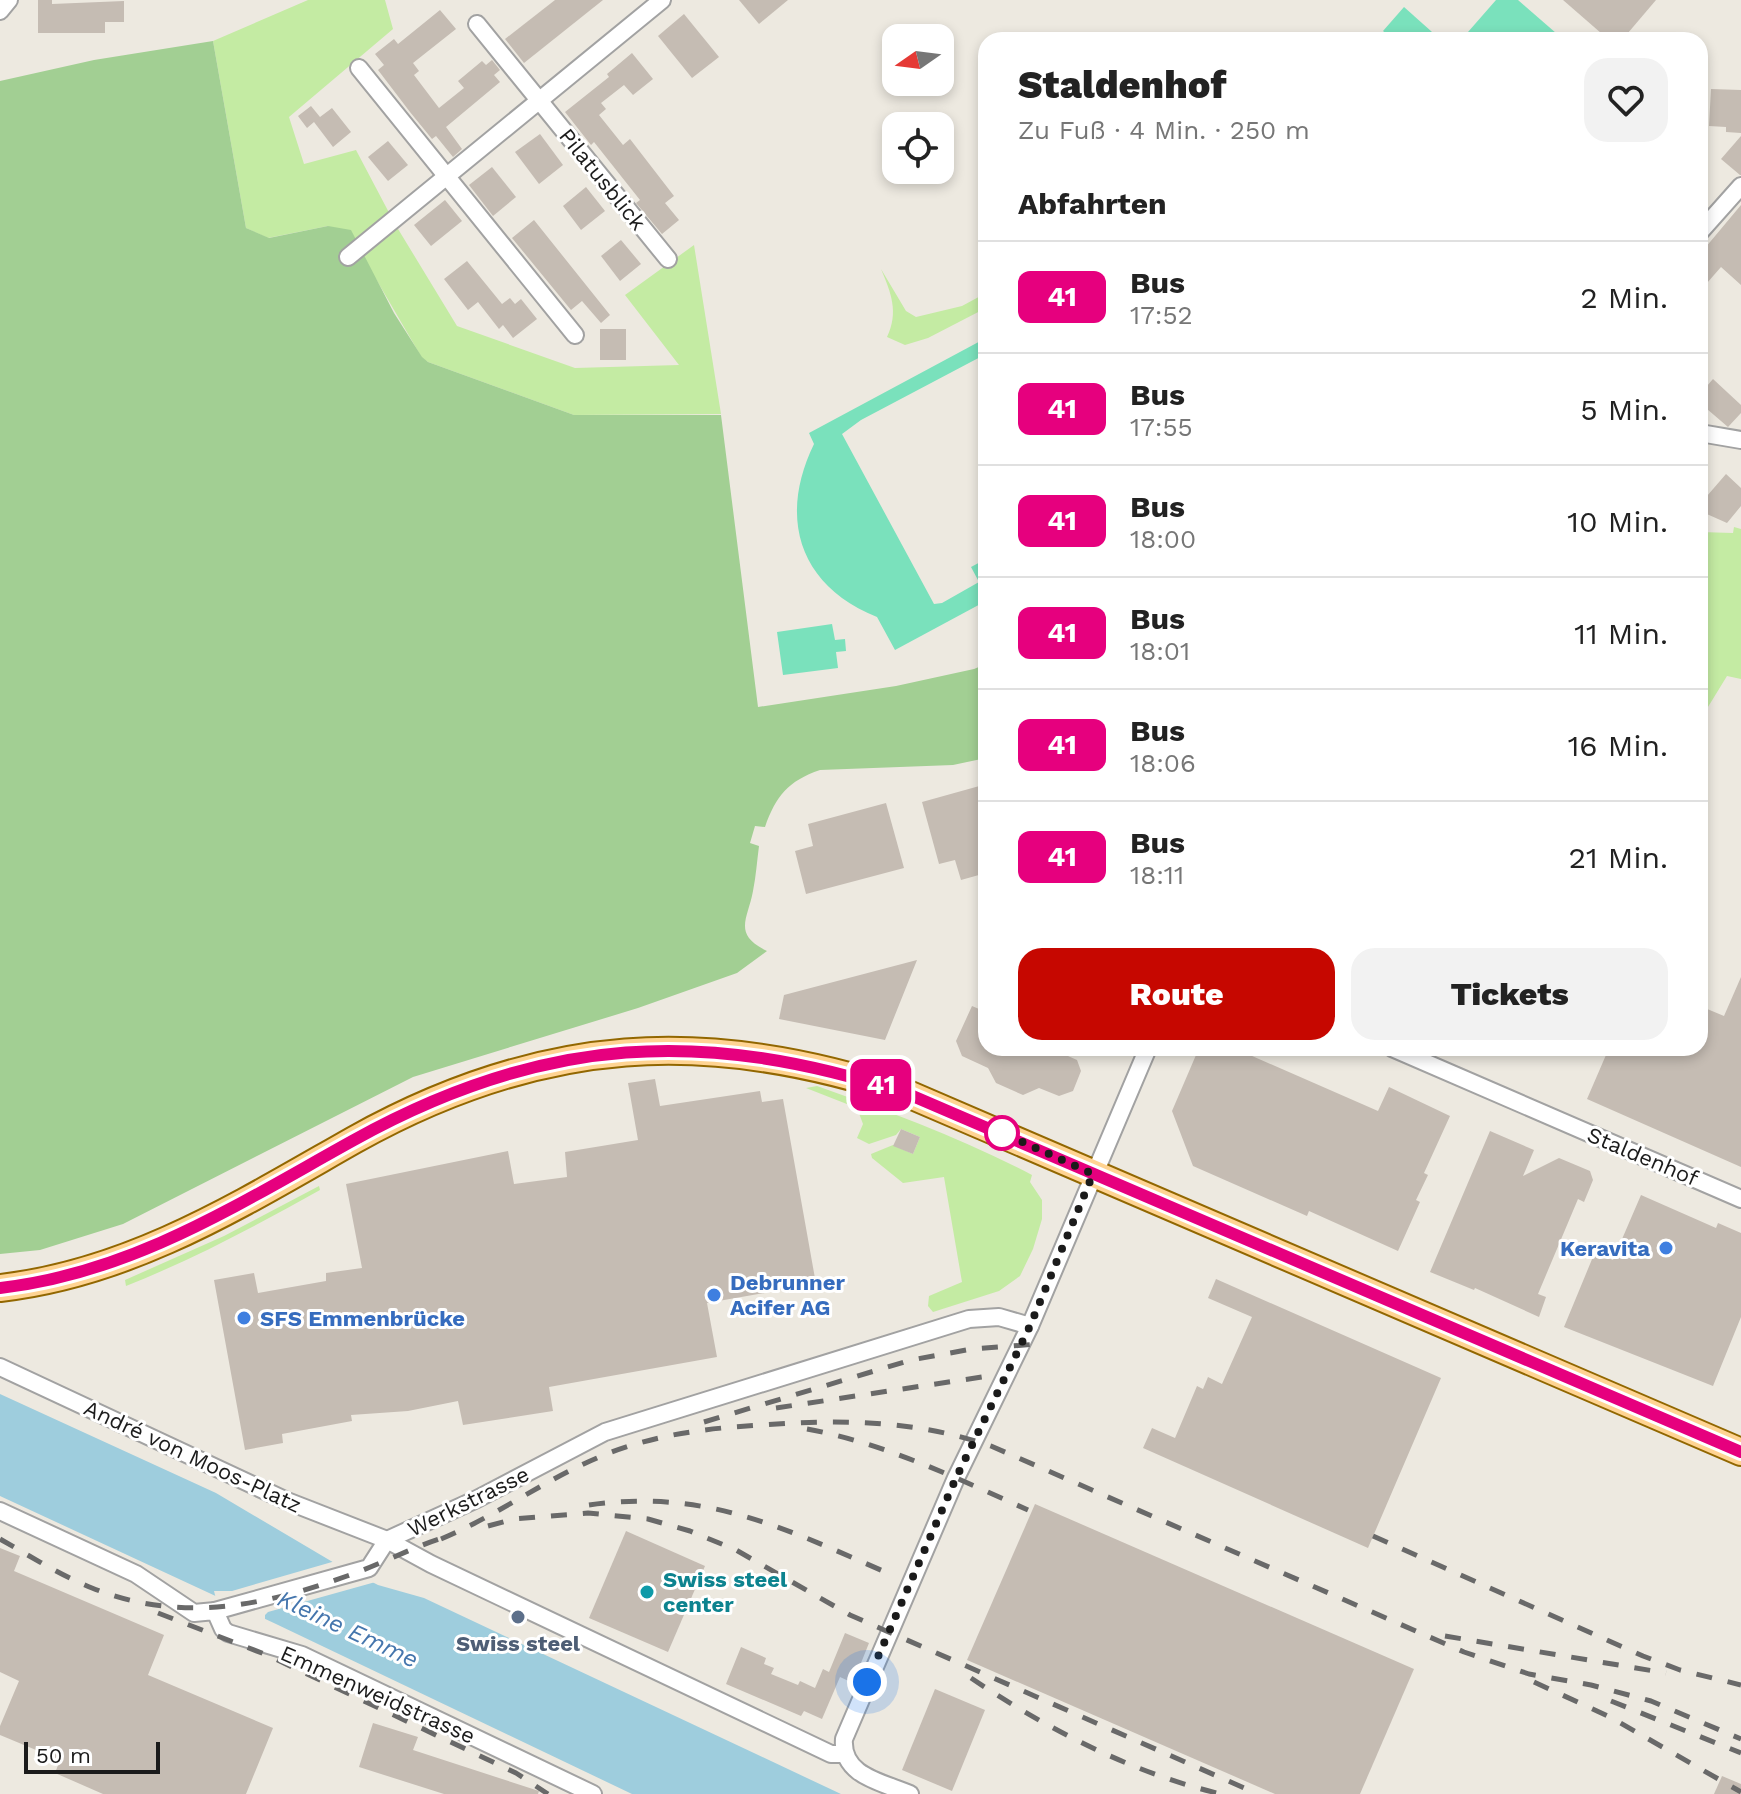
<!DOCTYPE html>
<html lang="de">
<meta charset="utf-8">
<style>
:root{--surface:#fff;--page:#f2f2f2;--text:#222;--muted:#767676;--line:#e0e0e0;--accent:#c60700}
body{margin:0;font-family:"Work Sans",sans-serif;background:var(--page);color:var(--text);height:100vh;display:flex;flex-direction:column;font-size:30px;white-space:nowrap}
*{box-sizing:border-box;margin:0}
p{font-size:26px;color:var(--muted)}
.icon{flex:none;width:44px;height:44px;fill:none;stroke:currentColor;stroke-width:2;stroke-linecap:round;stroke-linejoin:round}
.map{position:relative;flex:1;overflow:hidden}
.panel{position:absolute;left:978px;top:32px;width:730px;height:1024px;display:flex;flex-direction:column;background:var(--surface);border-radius:24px;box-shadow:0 4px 12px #0003}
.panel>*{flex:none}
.badge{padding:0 16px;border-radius:12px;font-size:28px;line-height:52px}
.needle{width:52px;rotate:256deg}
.tools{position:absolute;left:882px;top:24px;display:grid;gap:16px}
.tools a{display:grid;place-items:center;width:72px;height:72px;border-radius:16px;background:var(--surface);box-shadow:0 4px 12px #0003;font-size:40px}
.scale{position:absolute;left:24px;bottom:20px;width:136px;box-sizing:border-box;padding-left:8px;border:4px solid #1b1b1b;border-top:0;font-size:22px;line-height:28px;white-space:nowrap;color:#1b1b1b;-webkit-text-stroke:6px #fff;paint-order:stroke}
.you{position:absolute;width:40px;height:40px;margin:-20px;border:6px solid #fff;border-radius:50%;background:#1a73e8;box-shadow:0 0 0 12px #1a73e833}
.map>.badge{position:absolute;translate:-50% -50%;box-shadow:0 0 0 4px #fff}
h2{padding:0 40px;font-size:30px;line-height:72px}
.round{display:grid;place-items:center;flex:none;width:84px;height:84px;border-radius:24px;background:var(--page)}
.summary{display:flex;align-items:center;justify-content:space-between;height:136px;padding:0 40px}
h1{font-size:38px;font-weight:800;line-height:60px}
.primary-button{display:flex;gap:16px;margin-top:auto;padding:16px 40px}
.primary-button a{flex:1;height:92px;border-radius:24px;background:var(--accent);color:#fff;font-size:32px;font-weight:800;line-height:92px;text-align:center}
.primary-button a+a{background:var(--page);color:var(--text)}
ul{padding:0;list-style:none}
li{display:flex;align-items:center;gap:24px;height:112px;padding:0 40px;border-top:2px solid var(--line)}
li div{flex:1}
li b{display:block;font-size:30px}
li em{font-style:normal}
li .badge{min-width:88px;font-weight:700;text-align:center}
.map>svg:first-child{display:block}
</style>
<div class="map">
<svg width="1741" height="1794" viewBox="0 0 1741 1794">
<rect width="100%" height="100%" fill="#ede9e0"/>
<!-- grass -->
<g fill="#c4eba3">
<polygon points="308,0 385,0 393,29 289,117 304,164 356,150 395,224 457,326 575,368 679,365 625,295 694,245 721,414 574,415 428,362 422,358 376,279 328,226 268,238 246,228 213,41"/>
<path d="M881 269 906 311 916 317 962 306 986 293V308L928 338 905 345 887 337C899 312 891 293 881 269Z"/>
<polygon points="1734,527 1741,529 1741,679 1727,676 1700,720 1700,532 1733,533"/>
<path d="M817 1086C891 1112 963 1139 1032 1175L1030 1182 1042 1200V1219L1033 1249 1020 1276 999 1291 933 1312 928 1306 929 1296 962 1282 944 1177 903 1183 872 1158 871 1154 893 1145 913 1154 920 1137 901 1129 896 1135 869 1144 857 1138 863 1124 857 1108 806 1088Z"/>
<path d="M319 1186 320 1190C257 1225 194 1259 126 1286L125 1280 224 1236Z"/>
</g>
<!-- forest -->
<path fill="#a2cf93" d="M213 41 246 228 269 238 328 226 351 230 394 313 422 357 428 362 574 415H721L758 707 896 686 974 669 986 664V758L953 765 820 770C788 781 776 796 765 827L755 826 750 843 759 846C757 861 756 876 753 891 748 919 732 934 767 951L737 973 638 1008 413 1077 123 1224 40 1250 0 1254V81L94 60Z"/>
<!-- pitch -->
<g fill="#7ae1bc">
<polygon points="1496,0 1518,0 1564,40 1461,40"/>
<polygon points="1404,7 1441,40 1393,40 1383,31"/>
<path d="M986 338V354L861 420 842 434 934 604 942 603 979 582 971 567 986 559V601L895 650 877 617C799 586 778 518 814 444L809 433Z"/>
<polygon points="832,624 835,640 845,639 846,651 836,652 838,668 783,675 777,632"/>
</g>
<!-- water -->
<polygon fill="#9ecddd" points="0,1394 216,1493 331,1561 378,1585 424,1598 841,1794 632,1794 276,1624 0,1496"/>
<!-- pier -->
<polygon fill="#ede9e0" points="335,1559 379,1581 268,1612 265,1615 265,1623 216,1599 214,1591 232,1591 332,1562"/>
<!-- building -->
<g fill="#c5bcb3">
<polygon points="38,0 52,0 52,4 124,1 124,22 105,22 105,33 38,33"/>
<polygon points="555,0 603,0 524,63 505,39"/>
<polygon points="739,0 788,0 759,24"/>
<polygon points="1563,0 1656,0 1622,40 1609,40"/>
<polygon points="440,10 456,29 413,63 419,71 414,75 439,108 464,88 458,81 482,61 486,65 492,60 500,70 494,75 500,82 446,127 462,149 453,157 436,136 432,139 410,112 378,70 384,65 375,54 394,39 398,44"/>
<polygon points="684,14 719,57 692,78 658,36"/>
<polygon points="632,53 653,79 633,95 624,85 601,103 606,109 599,115 623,145 630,139 674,196 665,203 679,220 662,234 636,203 640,200 594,142 591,145 565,112 609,77 607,74"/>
<polygon points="1711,89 1741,90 1741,133 1726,132 1726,127 1709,126"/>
<polygon points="311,106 320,117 332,108 351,132 333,147 314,122 307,128 298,116"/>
<polygon points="540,134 563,165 539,184 515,152"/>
<polygon points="1741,136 1741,175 1740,175 1721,159"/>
<polygon points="388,141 408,165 388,181 368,157"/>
<polygon points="492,167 516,197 493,216 469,185"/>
<polygon points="586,187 605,211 581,230 563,206"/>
<polygon points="445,200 462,221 431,246 414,225"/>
<polygon points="1741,205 1741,285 1721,267 1700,291 1700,254"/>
<polygon points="534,220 610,315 601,323 582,301 571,310 512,238"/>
<polygon points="621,240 641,264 620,281 601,256"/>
<polygon points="467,261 502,304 510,298 515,304 521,299 537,319 513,338 503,325 499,329 478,302 468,310 444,279"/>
<rect x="600" y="329" width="26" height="31"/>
<polygon points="1713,379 1741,405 1741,413 1728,427 1700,403 1700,394"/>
<polygon points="1726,474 1741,488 1741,506 1727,523 1700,511 1700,491 1707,496"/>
<polygon points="983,785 986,795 986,873 961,880 955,860 939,864 922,802"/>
<polygon points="886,803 904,868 806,894 795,851 813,846 808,824"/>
<polygon points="917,960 885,1040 779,1019 784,995"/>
<polygon points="1741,977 1741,1167 1587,1099 1609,1048 1700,1048 1700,1006 1724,1016"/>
<polygon points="972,1006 986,1012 986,1048 1071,1048 1068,1056 1077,1060 1081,1071 1073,1091 1059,1096 1039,1088 1023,1095 996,1083 988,1068 962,1056 956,1041"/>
<polygon points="1199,1048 1234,1048 1378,1111 1389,1087 1450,1116 1424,1173 1428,1175 1416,1200 1420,1202 1398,1251 1309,1211 1307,1216 1193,1166 1172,1111"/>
<polygon points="655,1079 660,1106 760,1091 762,1102 783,1099 816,1284 707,1303 717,1357 549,1387 553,1411 463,1425 458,1401 408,1411 351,1415 352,1421 282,1434 283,1443 245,1450 214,1280 254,1273 258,1293 326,1281 326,1273 362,1268 346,1184 508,1151 514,1184 567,1177 565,1152 638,1140 628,1083"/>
<polygon points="901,1129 920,1137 913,1154 893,1146"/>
<polygon points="1490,1131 1534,1150 1523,1176 1559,1158 1590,1171 1593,1180 1584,1202 1578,1199 1538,1294 1546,1297 1539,1317 1475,1288 1474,1290 1430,1272"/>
<polygon points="1641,1195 1716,1228 1718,1223 1741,1233 1741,1317 1713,1386 1564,1327 1595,1252 1613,1260"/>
<polygon points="1216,1279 1441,1378 1368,1548 1143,1448 1152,1428 1175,1438 1197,1386 1203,1389 1208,1377 1222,1384 1252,1317 1208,1298"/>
<polygon points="1035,1504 1414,1669 1360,1794 1275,1794 967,1660"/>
<polygon points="626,1531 705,1566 668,1652 589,1618"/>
<polygon points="0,1548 20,1556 14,1571 164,1635 148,1675 273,1728 246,1794 103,1794 55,1773 60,1760 0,1735 0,1726 19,1681 0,1672"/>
<polygon points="845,1633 869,1643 853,1683 840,1677 822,1719 804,1711 801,1716 726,1684 741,1647 766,1658 764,1664 774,1668 771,1674 798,1685 800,1681 815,1688 823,1669 829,1672"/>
<polygon points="935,1689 985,1710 952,1791 902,1770"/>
<polygon points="373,1723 418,1737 413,1750 539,1791 538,1794 444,1794 359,1767"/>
<polygon points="1722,1776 1741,1784 1741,1794 1714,1794"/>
</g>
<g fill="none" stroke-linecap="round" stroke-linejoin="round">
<!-- street casing -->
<g stroke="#a2a2a2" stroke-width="20">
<g id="street">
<polyline points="0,11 9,0"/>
<polyline points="477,24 668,259"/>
<polyline points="359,68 575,335"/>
<polyline points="1700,232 1741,186"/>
<polyline points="348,257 662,0"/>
<polyline points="1700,433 1741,440"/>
<polyline points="1392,1048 1741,1199"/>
<polyline points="0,1367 287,1501 387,1540 431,1564 831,1754 845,1754"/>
<polyline points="0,1511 136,1574 194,1613 215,1611 223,1629 228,1633 302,1655 593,1794"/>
<polyline points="387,1540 477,1499 605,1432 969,1319 999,1317 1030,1326"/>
<polyline points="215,1611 369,1568 387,1540"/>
<path d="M910 1794C882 1782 841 1776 844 1739L956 1478 1030 1326 1148 1048"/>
</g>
</g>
<!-- primary casing -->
<g stroke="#926700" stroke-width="30">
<path id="primary" d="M0 1288C132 1273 241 1204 354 1140 540 1036 707 1026 908 1094L1741 1452"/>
</g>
<!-- street -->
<use href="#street" stroke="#fff" stroke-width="16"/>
<!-- primary -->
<use href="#primary" stroke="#ffd493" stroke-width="26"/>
<!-- rail -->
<g stroke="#696969" stroke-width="5" stroke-dasharray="16 16" stroke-linecap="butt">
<polyline points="776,1408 982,1377"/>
<polyline points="704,1422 911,1360 972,1349 1038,1344"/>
<path d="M807 1429C884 1443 956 1478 1028 1510"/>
<path d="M589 1505C704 1489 780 1526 883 1571"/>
<polyline points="488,1526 514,1519 588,1513 648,1519 690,1531 736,1550 850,1615 1258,1794"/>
<polyline points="1373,1536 1643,1656 1680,1670 1741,1685"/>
<path d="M0 1539C30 1556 60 1575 92 1588 180 1623 260 1607 347 1576 382 1564 414 1546 449 1536"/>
<path d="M441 1539C496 1516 543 1481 597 1458 650 1435 706 1428 763 1425 841 1419 916 1420 991 1446L1464 1652 1529 1674 1591 1685 1651 1701 1741 1739"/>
<polyline points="158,1613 267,1655 516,1773 548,1794"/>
<polyline points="1445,1636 1666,1673"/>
<path d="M971 1678C1047 1729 1132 1773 1221 1794"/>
<polyline points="1534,1682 1610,1717 1741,1792"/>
<polyline points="1611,1701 1741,1753"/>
</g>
</g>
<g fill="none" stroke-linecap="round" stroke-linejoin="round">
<!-- line casing -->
<g stroke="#fff" stroke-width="18">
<path id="line" d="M0 1288C133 1273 240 1203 354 1140 543 1035 705 1027 908 1094L1741 1452"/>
</g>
<!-- line -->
<use href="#line" stroke="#e6007e" stroke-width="12"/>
<!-- walk -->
<polyline stroke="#1b1b1b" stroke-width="8" stroke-dasharray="0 14.4" points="867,1682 956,1478 1030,1326 1093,1174 994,1129 1002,1133"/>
</g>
<!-- markers -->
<circle fill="#fff" stroke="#e6007e" stroke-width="4" cx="1002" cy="1133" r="16"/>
<g fill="#3f7fe0" stroke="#fff" stroke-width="3">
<circle cx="1666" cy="1248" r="8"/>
<circle cx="714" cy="1295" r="8"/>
<circle cx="244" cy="1318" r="8"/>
</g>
<circle fill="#0f9aa8" stroke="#fff" stroke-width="3" cx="647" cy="1592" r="8"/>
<circle fill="#5c6f8a" stroke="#fff" stroke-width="3" cx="518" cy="1617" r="8"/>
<g text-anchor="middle" stroke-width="6" stroke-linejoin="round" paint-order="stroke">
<!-- street labels -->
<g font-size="22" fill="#1b1b1b" stroke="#fff">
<text transform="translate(603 179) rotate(51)" y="8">Pilatusblick</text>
<text transform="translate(1643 1156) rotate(23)" y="8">Staldenhof</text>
<text transform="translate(193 1456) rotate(25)" y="8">André von Moos-Platz</text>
<text transform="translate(468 1501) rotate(-26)" y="8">Werkstrasse</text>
<text transform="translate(378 1694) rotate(24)" y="8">Emmenweidstrasse</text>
</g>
<!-- shop labels -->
<g font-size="22" font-weight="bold" fill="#366cbe" stroke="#fff" text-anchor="start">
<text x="1650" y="1256" text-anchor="end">Keravita</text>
<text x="730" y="1290">Debrunner<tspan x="730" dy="25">Acifer AG</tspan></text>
<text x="260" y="1326">SFS Emmenbrücke</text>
</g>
<!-- culture labels -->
<g font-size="22" font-weight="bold" fill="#0d838f" stroke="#fff" text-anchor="start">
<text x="663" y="1587">Swiss steel<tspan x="663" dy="25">center</tspan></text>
</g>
<!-- service labels -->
<g font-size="22" font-weight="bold" fill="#4e5e75" stroke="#fff">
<text x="518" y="1651">Swiss steel</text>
</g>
<!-- water labels -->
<g font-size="24" font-style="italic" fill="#4576ad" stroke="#fff">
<text transform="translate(348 1629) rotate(25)" y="8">Kleine Emme</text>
</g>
</g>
</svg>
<div class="tools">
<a><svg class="needle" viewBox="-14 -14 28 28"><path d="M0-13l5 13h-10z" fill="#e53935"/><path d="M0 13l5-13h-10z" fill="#767676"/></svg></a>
<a><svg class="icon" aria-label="locate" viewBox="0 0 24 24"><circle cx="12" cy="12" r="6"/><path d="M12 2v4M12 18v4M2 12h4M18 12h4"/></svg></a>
</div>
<div class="scale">50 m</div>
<div class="you" style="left:867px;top:1682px"></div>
<b class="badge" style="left:881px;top:1085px;background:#e6007e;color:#fff">41</b>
<section class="panel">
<div class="summary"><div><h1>Staldenhof</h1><p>Zu Fuß · 4 Min. · 250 m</p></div><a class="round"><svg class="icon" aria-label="heart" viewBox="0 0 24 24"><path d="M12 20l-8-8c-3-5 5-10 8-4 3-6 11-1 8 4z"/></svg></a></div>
<h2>Abfahrten</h2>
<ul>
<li><span class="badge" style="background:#e6007e;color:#fff">41</span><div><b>Bus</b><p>17:52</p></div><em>2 Min.</em></li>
<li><span class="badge" style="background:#e6007e;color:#fff">41</span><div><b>Bus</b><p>17:55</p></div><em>5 Min.</em></li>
<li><span class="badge" style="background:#e6007e;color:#fff">41</span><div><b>Bus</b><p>18:00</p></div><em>10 Min.</em></li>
<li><span class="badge" style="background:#e6007e;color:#fff">41</span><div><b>Bus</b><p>18:01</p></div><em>11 Min.</em></li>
<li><span class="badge" style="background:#e6007e;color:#fff">41</span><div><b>Bus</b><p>18:06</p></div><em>16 Min.</em></li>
<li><span class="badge" style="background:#e6007e;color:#fff">41</span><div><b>Bus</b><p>18:11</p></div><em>21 Min.</em></li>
</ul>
<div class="primary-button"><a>Route</a><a>Tickets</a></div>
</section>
</div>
